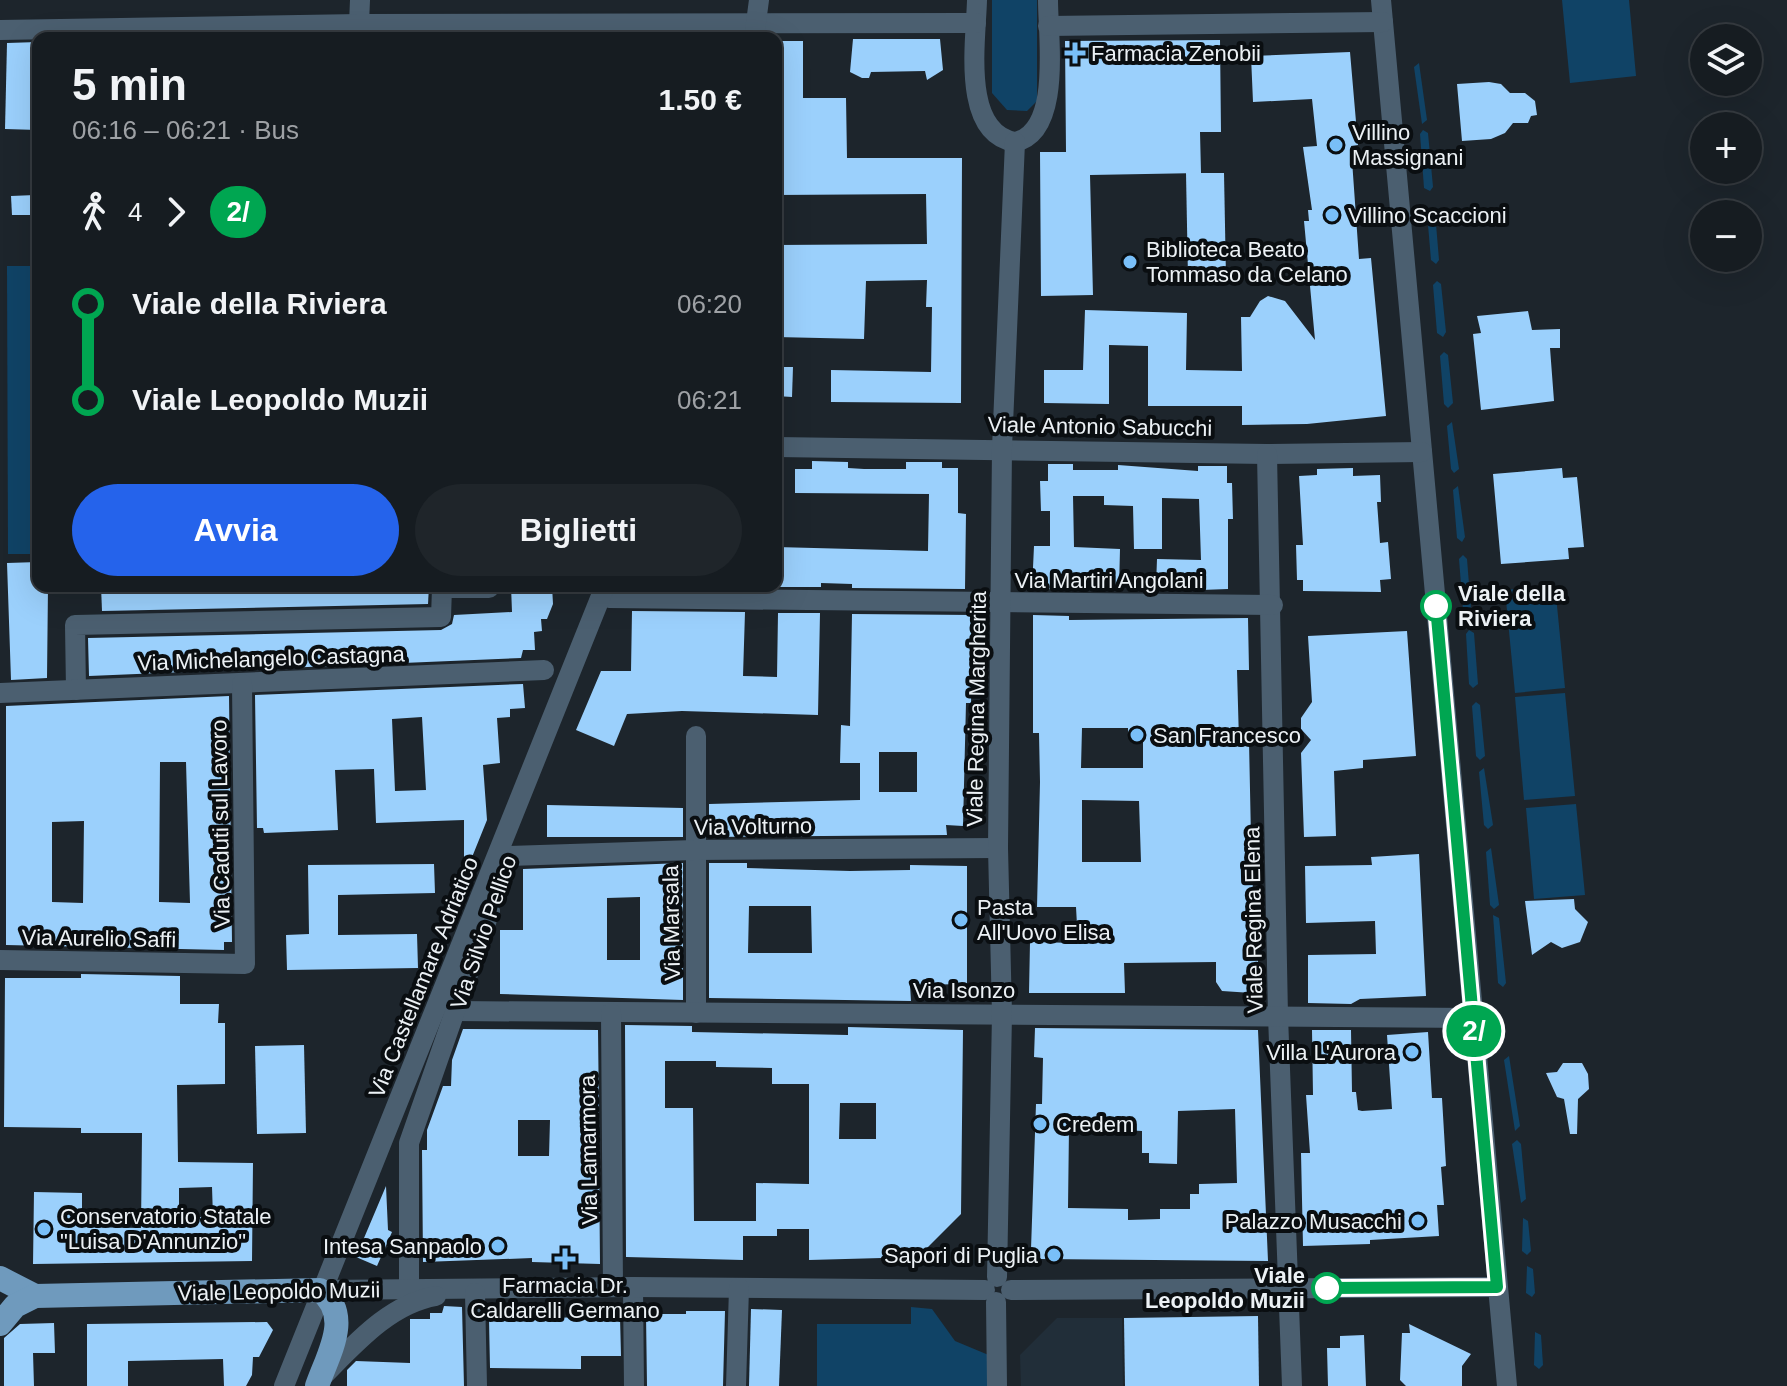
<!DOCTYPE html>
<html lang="it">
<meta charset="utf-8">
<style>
:root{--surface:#161c21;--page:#1f252a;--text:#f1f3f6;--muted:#9ea1a5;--line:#353a3f;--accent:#2563eb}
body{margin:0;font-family:Helvetica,sans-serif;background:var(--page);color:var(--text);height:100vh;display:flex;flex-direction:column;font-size:30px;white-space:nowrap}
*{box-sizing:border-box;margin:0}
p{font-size:26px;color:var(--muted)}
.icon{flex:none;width:44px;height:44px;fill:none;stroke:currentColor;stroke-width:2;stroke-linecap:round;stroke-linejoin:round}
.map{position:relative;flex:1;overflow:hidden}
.details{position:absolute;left:32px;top:32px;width:750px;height:560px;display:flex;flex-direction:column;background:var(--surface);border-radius:16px;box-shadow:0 8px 32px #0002,0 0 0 2px var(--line)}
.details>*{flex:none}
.badge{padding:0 16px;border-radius:26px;font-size:28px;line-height:52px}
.buttons{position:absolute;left:1690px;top:24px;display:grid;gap:16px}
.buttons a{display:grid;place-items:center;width:72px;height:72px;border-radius:50%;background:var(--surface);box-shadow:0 8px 32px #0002,0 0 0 2px var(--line);font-size:40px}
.map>.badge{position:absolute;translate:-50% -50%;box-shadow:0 0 0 4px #fff}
.legs{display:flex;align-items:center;gap:12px;height:88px;padding:0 40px;font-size:26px}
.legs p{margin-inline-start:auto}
.headline{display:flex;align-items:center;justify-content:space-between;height:136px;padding:0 40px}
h1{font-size:44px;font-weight:600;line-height:60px}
.cta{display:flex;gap:16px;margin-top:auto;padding:16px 40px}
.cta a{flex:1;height:92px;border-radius:48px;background:var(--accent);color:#fff;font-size:32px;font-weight:600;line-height:92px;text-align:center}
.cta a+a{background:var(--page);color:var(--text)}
ul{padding:0 40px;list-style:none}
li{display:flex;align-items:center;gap:28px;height:96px;font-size:30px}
li i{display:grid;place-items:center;width:12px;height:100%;margin:0 10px;background:currentColor}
li i::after{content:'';width:20px;height:20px;margin:-10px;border:6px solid;border-radius:50%;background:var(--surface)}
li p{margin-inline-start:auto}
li:first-child i{background:linear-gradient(#0000 50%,currentColor 0)}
li:last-child i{background:linear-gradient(currentColor 50%,#0000 0)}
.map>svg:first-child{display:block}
</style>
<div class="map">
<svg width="1787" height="1386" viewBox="0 0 1787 1386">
<rect width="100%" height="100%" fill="#1d252c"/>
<!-- built -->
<polygon fill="#212e39" points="1057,1318 1122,1318 1123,1386 1021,1386 1020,1355"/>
<!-- green -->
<g fill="#104366">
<polygon points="992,0 1037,0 1037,101 1027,111 1007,110 992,93"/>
<polygon points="1562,0 1629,0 1636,76 1570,83"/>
<polygon points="1419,63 1427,120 1422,124 1414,67"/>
<polygon points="1423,130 1428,133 1433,187 1430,191 1424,188 1420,134"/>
<polygon points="1430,209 1435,212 1439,260 1436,264 1431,260 1427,213"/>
<polygon points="7,266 38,266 38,554 8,554"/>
<polygon points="1437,281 1441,284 1446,332 1443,337 1437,333 1433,285"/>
<polygon points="1444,352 1448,355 1453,403 1448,408 1444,404 1440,356"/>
<polygon points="1452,422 1459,469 1454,473 1451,469 1447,426"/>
<polygon points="1458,486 1465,537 1462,542 1457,538 1453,490"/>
<polygon points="1463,555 1467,559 1471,609 1466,614 1463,610 1459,559"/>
<polygon points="1555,585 1565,688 1515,693 1505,590"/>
<polygon points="1469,630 1474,633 1478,684 1473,688 1469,684 1466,634"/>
<polygon points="1565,693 1575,796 1524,800 1515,697"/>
<polygon points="1476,702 1480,705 1485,756 1480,760 1476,756 1472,706"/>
<polygon points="1484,768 1493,825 1488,829 1484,825 1479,772"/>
<polygon points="1576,804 1585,895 1534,899 1526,808"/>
<polygon points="1491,848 1499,905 1494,909 1490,905 1486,852"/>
<polygon points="1493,915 1499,918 1506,983 1503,987 1498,983"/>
<polygon points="1509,1056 1520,1126 1515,1131 1504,1060"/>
<polygon points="1517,1140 1521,1144 1526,1199 1521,1203 1512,1144"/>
<polygon points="1523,1218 1528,1221 1531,1251 1527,1255 1522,1251"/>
<polygon points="1527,1266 1533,1269 1535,1293 1532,1297 1526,1293"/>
<polygon points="911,1307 932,1309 955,1341 991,1356 990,1386 817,1386 817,1324 911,1324"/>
<polygon points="1535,1332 1541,1335 1543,1365 1539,1369 1534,1365"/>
</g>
<!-- building -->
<g fill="#9bd0fc" fill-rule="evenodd">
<polygon points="853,39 940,39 943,70 927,80 925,71 871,72 869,78 862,78 850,72"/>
<polygon points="1220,40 1221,132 1200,132 1201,173 1090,175 1093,295 1041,296 1040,152 1066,152 1065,41"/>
<polygon points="776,41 803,41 803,98 846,98 847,158 962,158 961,403 831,402 831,370 931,372 932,307 926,307 927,280 866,281 864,339 776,337 776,245 927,244 926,194 776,195 776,157 781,157 781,105 776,105"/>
<polygon points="38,42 38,130 5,129 7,43"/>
<polygon points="1350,52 1358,145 1351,146 1359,259 1371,258 1386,416 1307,424 1242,425 1242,406 1148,406 1148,346 1109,345 1109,404 1044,403 1044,370 1083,370 1085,310 1187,313 1186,370 1242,371 1241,317 1250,317 1260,301 1268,296 1285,301 1315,340 1304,221 1309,221 1308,210 1312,210 1303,147 1317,146 1312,99 1253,102 1251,56"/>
<polygon points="1489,82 1501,84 1510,93 1525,93 1535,101 1537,115 1531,116 1528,123 1513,123 1505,133 1491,139 1462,141 1457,84"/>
<polygon points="1186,173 1224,173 1226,278 1188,278"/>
<polygon points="35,195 36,215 12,215 11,196"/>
<polygon points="1528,311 1532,330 1560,329 1560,348 1550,348 1554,401 1481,410 1473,334 1481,333 1477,316"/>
<polygon points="776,367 793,367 792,397 776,396"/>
<polygon points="812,461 848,462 848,468 864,469 906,469 906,462 942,462 942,468 958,468 958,513 966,514 965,589 852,588 852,584 821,583 821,587 779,587 776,547 928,551 929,494 795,493 795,469 812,469"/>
<polygon points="1048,464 1073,464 1073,470 1118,470 1118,465 1198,471 1198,466 1227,466 1227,483 1232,483 1233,519 1228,519 1228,589 1174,591 1174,587 1156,586 1157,559 1201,560 1199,499 1162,498 1162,549 1134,549 1133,506 1104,505 1104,496 1073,496 1074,547 1120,549 1119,590 1032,589 1034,546 1050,546 1050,511 1041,511 1040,481 1048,481"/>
<polygon points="1353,468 1353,476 1380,475 1381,502 1377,502 1380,543 1388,542 1391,579 1380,580 1381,592 1303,591 1303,580 1297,580 1296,545 1303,545 1299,476 1317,475 1317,469"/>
<polygon points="1562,468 1563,478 1577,477 1584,547 1568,548 1569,559 1501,564 1493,474"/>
<polygon points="38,562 38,586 48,586 47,678 11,680 7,563"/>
<polygon points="101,586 429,586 428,604 102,611"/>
<polygon points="511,586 552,586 553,604 547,619 541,619 542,631 534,632 535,650 523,650 521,658 89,676 88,638 441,630 452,624 454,615 512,612"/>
<polygon points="632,611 745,612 743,676 777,677 778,613 820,613 818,715 682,711 627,714 614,746 576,730 601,671 631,671"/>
<path d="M852 614 973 615 971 703H966L963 826 946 825 947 835 709 837V804L860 800V763H840L841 725 850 726ZM879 752H917V792H879Z"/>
<path d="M1033 615 1069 616V620L1248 618 1249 670H1237L1239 741H1249L1251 838 1245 839V867H1252L1254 917H1258V987L1252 993 1222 991 1216 982V962L1124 963 1125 993H1029L1030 942 1078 943 1076 907H1037L1040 782 1039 733H1033ZM1082 728H1128V736L1143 735V768H1081ZM1082 800 1139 801 1141 862H1082Z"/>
<polygon points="1407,631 1416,756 1363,760 1363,768 1334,771 1336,836 1304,837 1301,753 1311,740 1301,729 1301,718 1312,702 1308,636"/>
<path d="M523 684 525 708 510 709V717L497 718 500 763 483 765 487 820 464 877V820L376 823 374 769 335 770 338 830 264 833 263 828H257L255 695ZM422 717 426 790 395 791 392 719Z"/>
<path d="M229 696 232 942H224V950L6 945V706ZM160 762H186L190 903 159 902ZM84 821 83 903 52 902V822Z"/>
<polygon points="547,805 683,808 683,837 547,837"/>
<polygon points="1419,854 1426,996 1360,999 1351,1004 1308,1003 1308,955 1376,954 1375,921 1306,923 1305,866 1372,865 1371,857"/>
<path d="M683 863V1000L500 994V930H523V869ZM640 897V960H607V898Z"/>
<path d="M709 863H747V868L850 871 910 870V865L967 866V984L910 985 911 1001 709 998ZM749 906H811L812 953H748Z"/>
<polygon points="434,864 435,893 338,895 338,935 417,934 418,968 287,970 286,935 309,934 308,865"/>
<polygon points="1574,899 1575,909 1588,922 1580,942 1562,948 1551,942 1532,955 1525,901"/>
<path d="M81 974 180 976V1004H219L218 1023H225V1084L177 1085 178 1162 253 1163 252 1261 33 1264 34 1192 82 1193V1227L141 1228 142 1133H81V1128L4 1127 5 978H81ZM212 1187 213 1217H179V1188Z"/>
<path d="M625 1025 692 1026V1032L848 1035V1027L963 1030 961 1214 918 1257 809 1260V1229H777V1236H743V1260L626 1257ZM665 1061H716V1067L772 1068V1084H809V1184L756 1183V1221H694L693 1108H665ZM840 1103H876V1139H839Z"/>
<path d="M1035 1028 1258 1030 1268 1261 1040 1259 1031 1249 1036 1104H1042L1043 1058 1034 1057ZM1235 1109 1237 1183 1199 1184V1194H1190V1209H1160V1219L1128 1220V1209L1068 1208 1069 1127 1142 1131V1153H1149V1163L1177 1164 1178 1111Z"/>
<path d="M463 1029 598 1030 599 1116H593L592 1157H599L600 1264 532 1262V1258L423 1262 422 1150H427V1130L443 1086H451L452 1060ZM518 1120H550L549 1156H518Z"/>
<polygon points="1312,1030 1351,1030 1352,1092 1356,1092 1358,1110 1362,1111 1392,1109 1387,1035 1428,1032 1432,1098 1442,1098 1446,1166 1441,1167 1444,1205 1437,1205 1439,1236 1370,1240 1370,1244 1303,1246 1301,1153 1310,1153 1306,1095 1313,1095"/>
<polygon points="304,1045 306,1133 257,1134 255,1046"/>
<polygon points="1563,1063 1582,1063 1588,1074 1589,1089 1578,1099 1577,1134 1570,1134 1564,1099 1557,1097 1546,1073 1557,1072"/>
<polygon points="386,1186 388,1230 392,1232 377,1266 356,1257"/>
<polygon points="444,1306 462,1307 464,1386 347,1386 347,1370 356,1361 410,1363 410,1319 430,1319 430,1313 442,1313"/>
<polygon points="751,1309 782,1310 779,1386 749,1386"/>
<polygon points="686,1311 725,1311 723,1386 647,1386 646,1314 686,1314"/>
<polygon points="1258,1316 1259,1386 1125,1386 1124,1318"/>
<polygon points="591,1317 620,1317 621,1356 581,1356 581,1369 490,1368 489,1319"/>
<polygon points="267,1322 273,1330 259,1357 253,1357 252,1375 246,1386 224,1386 223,1359 128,1361 128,1386 87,1386 87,1324"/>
<polygon points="54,1323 55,1353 33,1353 34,1386 4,1386 4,1338 20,1324"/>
<polygon points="1409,1324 1471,1354 1462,1366 1462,1386 1406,1386 1400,1380 1402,1333 1410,1333"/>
<polygon points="1364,1335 1366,1386 1328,1386 1327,1348 1340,1348 1340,1336"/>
</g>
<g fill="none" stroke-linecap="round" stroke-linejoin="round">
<!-- minor -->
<g stroke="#4b5f70" stroke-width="20">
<path d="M977 0C976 41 961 133 1015 142 1062 132 1048 38 1048 0"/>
<polyline points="1381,0 1507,1386"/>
<polyline points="359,24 360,0"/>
<polyline points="1048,26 1383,22"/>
<polyline points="0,30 359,24 976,23"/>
<polyline points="754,38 759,0"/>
<polyline points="776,447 1267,454 1422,452"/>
<polyline points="1267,454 1278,1016 1292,1386"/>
<polyline points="609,598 1273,605"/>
<polyline points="76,690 75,625 441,617 442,588 489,588"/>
<polyline points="0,693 544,670"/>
<polyline points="696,736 696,1013"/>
<polyline points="509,856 694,850 998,848"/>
<polyline points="0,960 245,964 242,684"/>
<polyline points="455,1011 1473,1018"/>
<polyline points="611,1013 613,1287"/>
<polyline points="997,1277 1002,1014 998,848 1002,448 1015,142"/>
<polyline points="633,1287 634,1386"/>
<polyline points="409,1289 409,1143 490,911"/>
<polyline points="320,1290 633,1287 985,1290"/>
<polyline points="1011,1290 1497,1287"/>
<polyline points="475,1293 477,1386"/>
<polyline points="996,1302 997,1386"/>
<path d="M321 1378C354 1345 389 1304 436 1296"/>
<polyline points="284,1386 605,586"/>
<polyline points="736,1386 739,1288"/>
</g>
<!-- major -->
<g stroke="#6f9abd" stroke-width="24">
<polyline points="0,1278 35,1296"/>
<path d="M0 1324 15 1306 35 1296 320 1290C353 1316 328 1354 317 1386"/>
</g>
</g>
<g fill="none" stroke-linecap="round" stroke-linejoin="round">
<!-- line-1 casing -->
<g stroke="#fff" stroke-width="18">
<polyline id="line-1" points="1327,1288 1497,1287 1436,606"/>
</g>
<!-- line-1 -->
<use href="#line-1" stroke="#00a651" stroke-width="12"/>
</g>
<!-- markers -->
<g fill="#79bff8" stroke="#0a0e11" stroke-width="3">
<path d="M1071 41h8v8h8v8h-8v8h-8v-8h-8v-8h8z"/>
<circle cx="1336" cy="145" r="8"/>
<circle cx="1332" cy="215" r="8"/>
<circle cx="1130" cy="262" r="8"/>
<circle cx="1137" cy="735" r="8"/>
<circle cx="961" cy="920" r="8"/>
<circle cx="1412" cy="1052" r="8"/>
<circle cx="1040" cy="1124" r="8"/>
<circle cx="1418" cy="1221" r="8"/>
<circle cx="44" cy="1229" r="8"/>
<circle cx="498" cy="1246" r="8"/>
<circle cx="1054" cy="1255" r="8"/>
<path d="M561 1247h8v8h8v8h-8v8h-8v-8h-8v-8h8z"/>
</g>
<g fill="#fff" stroke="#00a651" stroke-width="4">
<circle cx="1436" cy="606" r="14"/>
<circle cx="1327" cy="1288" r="14"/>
</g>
<g text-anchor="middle" stroke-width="8" stroke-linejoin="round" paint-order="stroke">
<!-- poi labels -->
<g font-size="22" fill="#ecf1f5" stroke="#0a0e11" text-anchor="start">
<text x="1091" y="61">Farmacia Zenobii</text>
<text x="1352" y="140">Villino<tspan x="1352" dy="25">Massignani</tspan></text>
<text x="1348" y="223">Villino Scaccioni</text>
<text x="1146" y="257">Biblioteca Beato<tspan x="1146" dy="25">Tommaso da Celano</tspan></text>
<text x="1153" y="743">San Francesco</text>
<text x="977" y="915">Pasta<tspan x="977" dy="25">All'Uovo Elisa</tspan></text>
<text x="1396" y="1060" text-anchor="end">Villa L'Aurora</text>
<text x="1056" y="1132">Credem</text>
<text x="60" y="1224">Conservatorio Statale<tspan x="60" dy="25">"Luisa D'Annunzio"</tspan></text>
<text x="1402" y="1229" text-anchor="end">Palazzo Musacchi</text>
<text x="482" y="1254" text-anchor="end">Intesa Sanpaolo</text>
<text x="1038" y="1263" text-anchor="end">Sapori di Puglia</text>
<text x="565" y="1293" text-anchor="middle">Farmacia Dr.<tspan x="565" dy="25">Caldarelli Germano</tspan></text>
</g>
<!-- street labels -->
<g font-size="22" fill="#ecf1f5" stroke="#0a0e11">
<text transform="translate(1100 426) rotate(1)" y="8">Viale Antonio Sabucchi</text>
<text x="1109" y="588">Via Martiri Angolani</text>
<text transform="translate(271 658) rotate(-2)" y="8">Via Michelangelo Castagna</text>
<text transform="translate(976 709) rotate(-89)" y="8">Viale Regina Margherita</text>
<text transform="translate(220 824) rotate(-91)" y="8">Via Caduti sul Lavoro</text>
<text transform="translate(753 826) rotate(-1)" y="8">Via Volturno</text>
<text transform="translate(1253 920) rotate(-91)" y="8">Viale Regina Elena</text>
<text transform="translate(671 923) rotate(-91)" y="8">Via Marsala</text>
<text transform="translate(483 932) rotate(-71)" y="8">Via Silvio Pellico</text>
<text transform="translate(99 938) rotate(1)" y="8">Via Aurelio Saffi</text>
<text transform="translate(423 977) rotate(-68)" y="8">Via Castellamare Adriatico</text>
<text x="964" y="998">Via Isonzo</text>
<text transform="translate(588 1150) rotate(-91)" y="8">Via Lamarmora</text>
<text transform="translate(279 1291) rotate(-1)" y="8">Viale Leopoldo Muzii</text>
</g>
<!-- stop labels -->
<g font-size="22" font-weight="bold" fill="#ecf1f5" stroke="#0a0e11" text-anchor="start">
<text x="1458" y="601">Viale della<tspan x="1458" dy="25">Riviera</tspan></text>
<text x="1305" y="1283" text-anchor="end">Viale<tspan x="1305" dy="25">Leopoldo Muzii</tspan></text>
</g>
</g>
</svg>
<div class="buttons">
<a><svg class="icon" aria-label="layers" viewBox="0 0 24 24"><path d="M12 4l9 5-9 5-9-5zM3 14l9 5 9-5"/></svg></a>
<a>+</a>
<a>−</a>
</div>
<b class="badge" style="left:1474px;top:1031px;background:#00a651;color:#fff">2/</b>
<section class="details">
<div class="headline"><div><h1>5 min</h1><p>06:16 – 06:21 · Bus</p></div><b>1.50 €</b></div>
<div class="legs"><svg class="icon" aria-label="walk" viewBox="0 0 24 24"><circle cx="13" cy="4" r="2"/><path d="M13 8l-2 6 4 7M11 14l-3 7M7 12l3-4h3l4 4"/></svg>4<svg class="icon" aria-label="forward" viewBox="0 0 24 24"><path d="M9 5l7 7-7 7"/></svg><b class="badge" style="background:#00a651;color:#fff">2/</b></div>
<ul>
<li><i style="color:#00a651"></i><b>Viale della Riviera</b><p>06:20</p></li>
<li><i style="color:#00a651"></i><b>Viale Leopoldo Muzii</b><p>06:21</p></li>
</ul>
<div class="cta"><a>Avvia</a><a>Biglietti</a></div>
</section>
</div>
